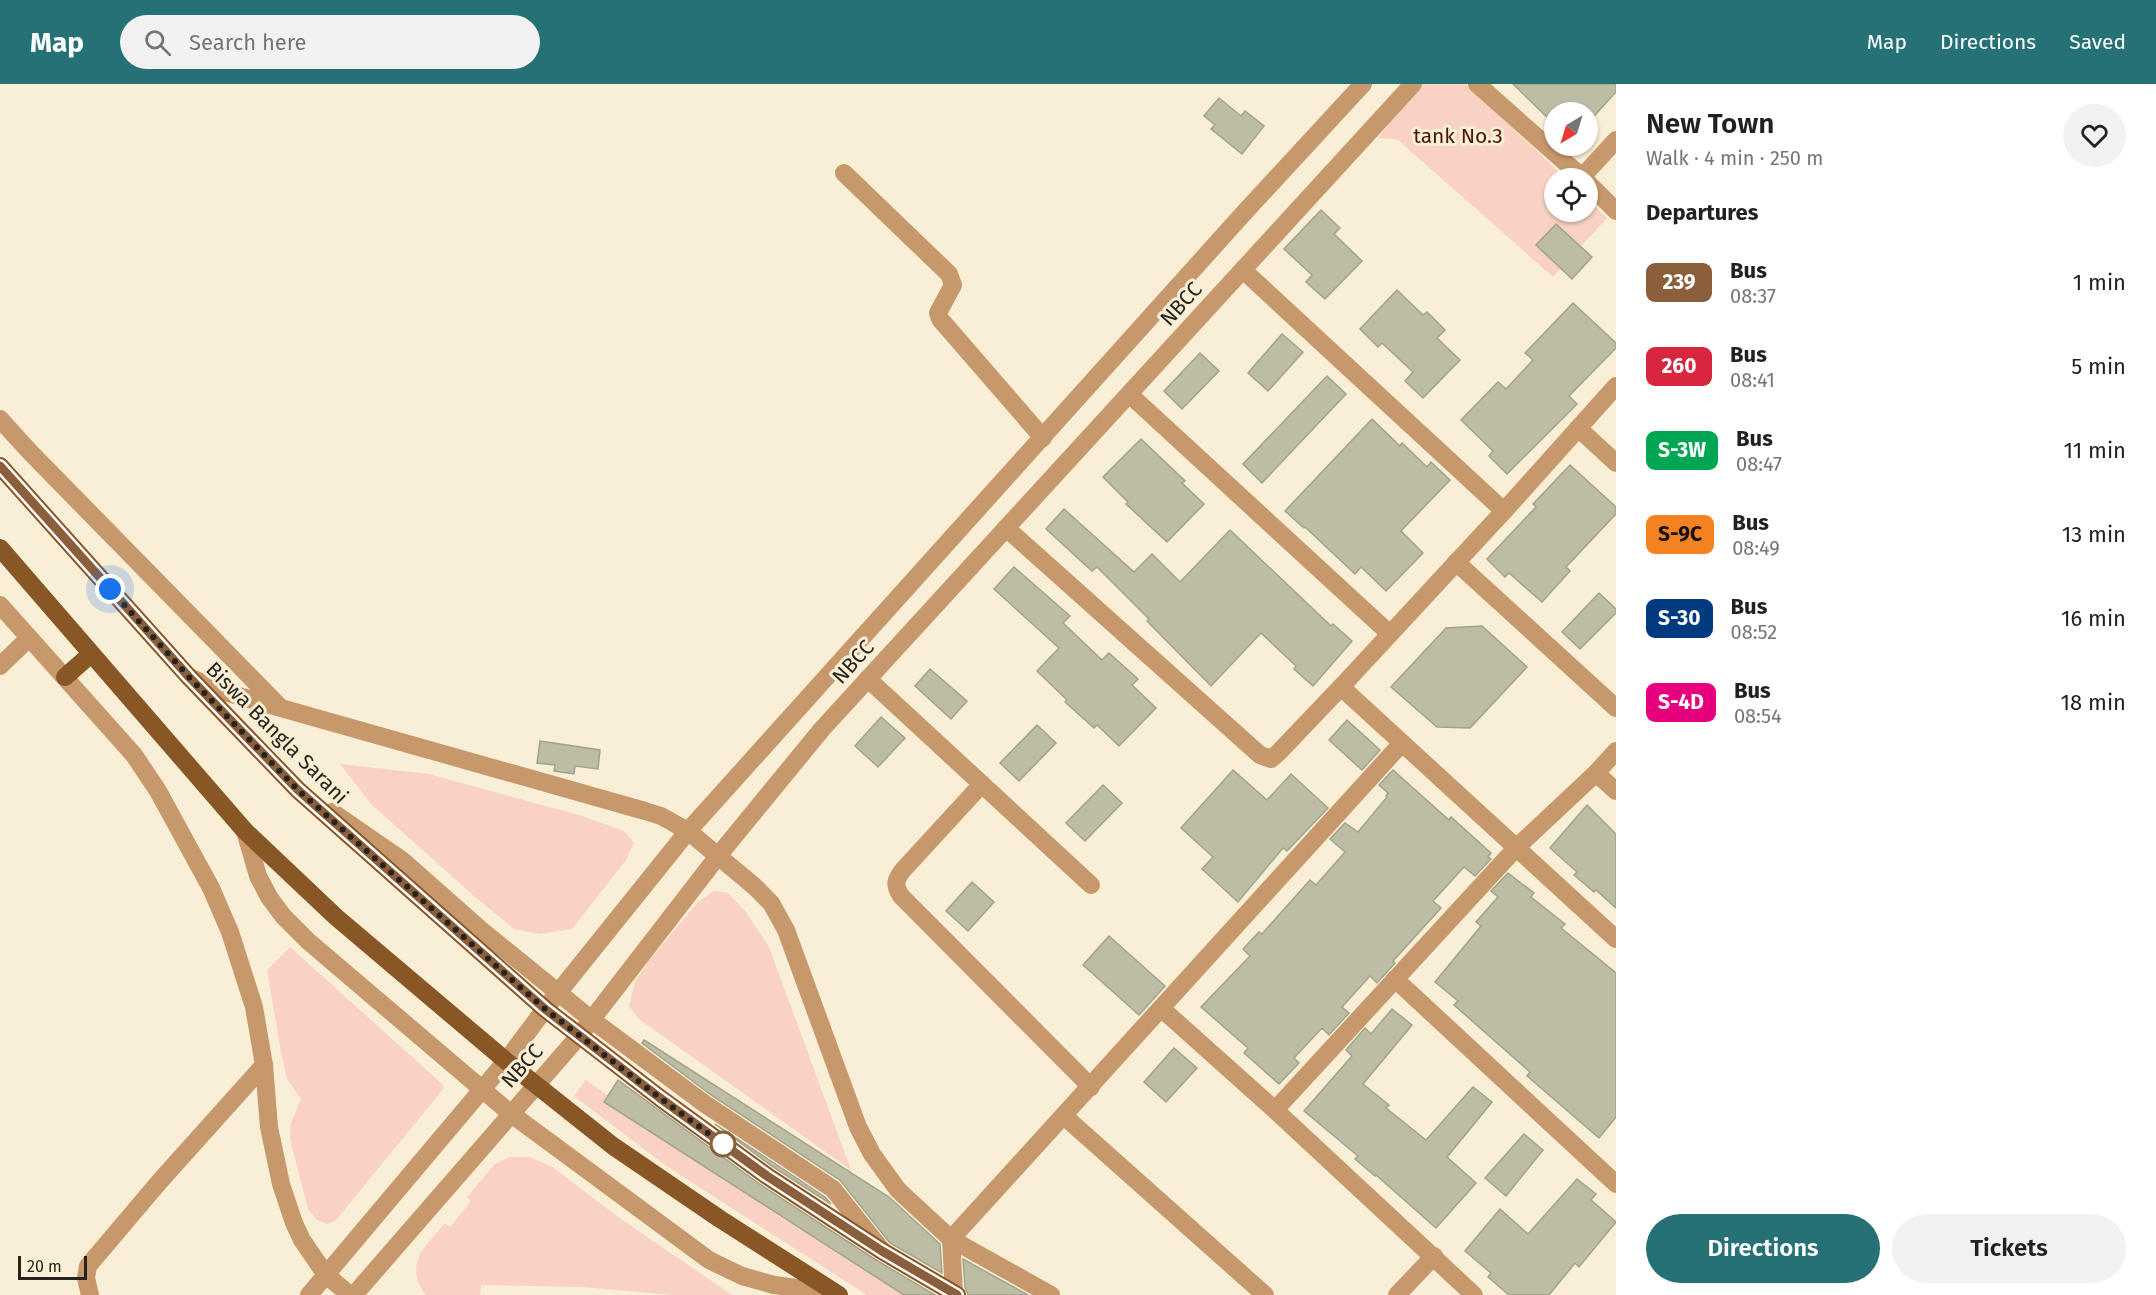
<!DOCTYPE html>
<meta charset="utf-8">
<style>
:root{--surface:#fff;--page:#f2f2f2;--text:#202124;--muted:#757577;--accent:#267175}
body{margin:0;font-family:"Fira Sans",sans-serif;background:var(--page);color:var(--text);height:100vh;display:flex;flex-direction:column;font-size:22px;white-space:nowrap}
*{box-sizing:border-box;margin:0}
p{font-size:20px;color:var(--muted)}
.icon{flex:none;width:33px;height:33px;fill:none;stroke:currentColor;stroke-width:2;stroke-linecap:round;stroke-linejoin:round}
.map{position:relative;flex:1;overflow:hidden}
.sheet{display:flex;flex-direction:column;background:var(--surface);width:540px}
.sheet>*{flex:none}
.badge{padding:0 12px;border-radius:9px;font-size:21px;line-height:39px}
.needle{width:39px;rotate:218deg}
.fabs{position:absolute;left:1544px;top:18px;display:grid;gap:12px}
.fabs a{display:grid;place-items:center;width:54px;height:54px;border-radius:50%;background:var(--surface);box-shadow:0 2px 4px #0004;font-size:30px}
.scale{position:absolute;left:18px;bottom:15px;width:69px;box-sizing:border-box;padding-left:6px;border:3px solid #27231b;border-top:0;font-size:16px;line-height:21px;white-space:nowrap;color:#27231b;-webkit-text-stroke:4px #f9eed6;paint-order:stroke}
.you{position:absolute;width:30px;height:30px;margin:-15px;border:4px solid #fff;border-radius:50%;background:#1a73e8;box-shadow:0 0 0 9px #1a73e833}
.map>.badge{position:absolute;translate:-50% -50%;box-shadow:0 0 0 3px #fff}
h2{padding:0 30px;font-size:22px;line-height:54px}
.round{display:grid;place-items:center;flex:none;width:63px;height:63px;border-radius:32px;background:var(--page)}
.overview{display:flex;align-items:center;justify-content:space-between;height:102px;padding:0 30px}
h1{font-size:28px;font-weight:600;line-height:45px}
.action{display:flex;gap:12px;margin-top:auto;padding:12px 30px}
.action a{flex:1;height:69px;border-radius:36px;background:var(--accent);color:#fff;font-size:24px;font-weight:600;line-height:69px;text-align:center}
.action a+a{background:var(--page);color:var(--text)}
ul{padding:0;list-style:none}
li{display:flex;align-items:center;gap:18px;height:84px;padding:0 30px}
li div{flex:1}
li b{display:block;font-size:22px}
li em{font-style:normal}
li .badge{min-width:66px;font-weight:700;text-align:center}
header{display:flex;align-items:center;gap:36px;box-sizing:border-box;height:84px;padding:0 30px;background:var(--accent);color:#fff}
header strong{font-size:28px}
nav{display:flex;gap:33px;margin-inline-start:auto;font-size:21px}
.search{width:420px;height:54px;background:var(--page);display:flex;align-items:center;gap:15px;box-sizing:border-box;padding:0 21px;border-radius:33px;color:var(--muted);font-size:22px}
main{display:flex;flex:1;min-height:0}
.map>svg:first-child{display:block}
</style>
<header>
<strong>Map</strong>
<div class="search"><svg class="icon" aria-label="search" viewBox="0 0 24 24"><circle cx="10" cy="10" r="6"/><path d="M15 15l6 6"/></svg>Search here</div>
<nav><a>Map</a><a>Directions</a><a>Saved</a></nav>
</header>
<main>
<div class="map">
<svg width="1616" height="1211" viewBox="0 0 1616 1211">
<rect width="100%" height="100%" fill="#f9eed6"/>
<!-- green -->
<g fill="#f9d2c4">
<polygon points="1418,0 1466,0 1565,94 1554,94 1554,128 1587,128 1587,115 1607,134 1553,193 1397,55 1378,54"/>
<polygon points="340,680 429,690 582,732 624,747 634,759 626,776 572,845 540,850 514,845 474,812 371,720"/>
<polygon points="714,807 728,809 745,827 769,863 851,1086 639,935 629,922 635,898 649,877 698,818"/>
<polygon points="290,863 442,1000 444,1004 336,1136 327,1140 317,1136 308,1125 290,1055 291,1039 301,1015 287,995 281,968 267,886"/>
<polygon points="586,996 780,1133 915,1211 867,1211 665,1081 574,1012"/>
<path d="M510 1073H529L551 1082 621 1135 732 1211H673L583 1203 481 1201 480 1211H426C403 1180 425 1163 445 1139L450 1143 471 1117 467 1113 495 1080Z"/>
</g>
<!-- building -->
<g fill="#bcbda4" stroke="#a2a38b" stroke-width="1.5">
<polygon points="1513,0 1616,0 1616,8 1587,40 1587,28 1554,28 1554,40"/>
<polygon points="1219,14 1241,32 1245,27 1264,42 1242,70 1211,45 1215,41 1204,32"/>
<polygon points="1321,126 1340,144 1334,150 1362,177 1325,215 1306,198 1312,191 1284,165"/>
<polygon points="1556,140 1592,173 1572,195 1536,161"/>
<polygon points="1397,206 1423,231 1427,228 1445,246 1437,254 1460,276 1423,314 1405,297 1413,288 1382,259 1378,263 1360,245"/>
<polygon points="1573,219 1616,259 1616,264 1569,312 1577,320 1507,390 1489,372 1493,367 1461,336 1498,298 1506,305 1533,276 1525,269"/>
<polygon points="1282,250 1303,268 1268,307 1248,289"/>
<polygon points="1200,269 1219,287 1182,325 1164,307"/>
<polygon points="1327,292 1346,310 1262,399 1243,380"/>
<polygon points="1372,335 1400,362 1402,359 1427,383 1431,378 1450,396 1401,447 1423,469 1386,507 1361,483 1355,490 1305,443 1304,444 1285,427"/>
<polygon points="1141,355 1185,397 1182,399 1204,420 1167,458 1126,420 1128,418 1103,393"/>
<polygon points="1570,381 1616,423 1616,430 1566,483 1570,487 1542,518 1509,489 1505,493 1487,475 1536,423 1533,420"/>
<polygon points="1064,425 1134,488 1152,470 1180,498 1230,446 1331,542 1333,540 1352,557 1313,602 1294,585 1296,582 1261,549 1211,602 1147,537 1149,535 1097,483 1092,487 1046,445"/>
<polygon points="1014,483 1070,532 1063,539 1102,576 1109,569 1138,595 1132,601 1156,624 1119,662 1097,641 1094,644 1065,618 1067,616 1037,587 1059,564 994,505"/>
<polygon points="1599,509 1616,525 1616,529 1580,565 1562,548"/>
<polygon points="1482,542 1527,583 1470,644 1437,643 1391,603 1446,544"/>
<polygon points="930,585 967,617 951,635 915,602"/>
<polygon points="881,633 905,654 878,683 855,662"/>
<polygon points="1347,636 1380,666 1362,686 1329,656"/>
<polygon points="1037,641 1056,659 1019,697 1000,679"/>
<polygon points="540,657 600,666 598,685 575,682 574,690 554,687 555,681 537,679"/>
<polygon points="1233,686 1267,716 1291,690 1328,724 1287,767 1283,764 1238,818 1202,785 1213,773 1181,744"/>
<polygon points="1393,686 1449,736 1451,733 1491,769 1488,773 1491,775 1475,792 1464,783 1433,817 1441,824 1393,877 1395,879 1377,899 1370,892 1342,923 1349,929 1329,951 1322,944 1294,974 1299,979 1279,1000 1244,969 1248,964 1201,923 1250,872 1243,865 1259,848 1262,850 1310,796 1316,801 1345,768 1330,755 1345,739 1358,748 1387,713 1386,712 1388,709 1379,701"/>
<polygon points="1103,701 1122,719 1085,757 1066,739"/>
<polygon points="1587,721 1616,750 1616,824 1596,806 1594,808 1574,791 1577,788 1550,764"/>
<polygon points="1508,789 1534,809 1531,813 1565,840 1561,844 1616,889 1616,1033 1599,1054 1527,992 1530,988 1454,921 1458,917 1435,898 1481,842 1476,838 1498,813 1491,807"/>
<polygon points="972,798 994,818 968,847 946,827"/>
<polygon points="1109,852 1165,902 1139,931 1083,881"/>
<polygon points="1392,925 1412,941 1363,1000 1389,1021 1386,1024 1426,1056 1473,1003 1492,1018 1447,1073 1476,1099 1436,1144 1376,1091 1375,1092 1355,1075 1358,1072 1304,1027 1352,972 1346,966 1365,944 1371,950"/>
<polygon points="644,956 889,1113 940,1160 942,1189 890,1159 840,1096 711,1011 642,959"/>
<polygon points="1174,964 1197,984 1166,1018 1144,998"/>
<polygon points="618,996 761,1101 876,1176 935,1211 904,1211 604,1018"/>
<polygon points="715,1040 825,1113 831,1120 773,1083"/>
<polygon points="1524,1050 1543,1066 1506,1112 1485,1094"/>
<polygon points="1577,1095 1596,1110 1591,1116 1616,1138 1579,1183 1575,1179 1549,1211 1509,1211 1488,1193 1491,1189 1465,1167 1500,1125 1528,1150"/>
<polygon points="963,1175 1028,1211 968,1211 965,1203"/>
</g>
<g fill="none" stroke-linecap="round" stroke-linejoin="round">
<!-- minor -->
<g stroke="#c8986d" stroke-width="18">
<polyline points="1477,0 1583,94"/>
<polyline points="844,89 949,190 953,201 938,229 940,235 1043,354"/>
<polyline points="1582,93 1616,56"/>
<polyline points="1587,98 1616,127"/>
<polyline points="1243,186 1504,427"/>
<polyline points="1616,302 1504,427 1341,603 1616,855"/>
<polyline points="1129,310 1390,550"/>
<polyline points="0,335 30,368 279,622"/>
<polyline points="1578,344 1616,379"/>
<polyline points="1006,444 1260,671 1271,675 1279,668 1341,603"/>
<polyline points="1456,478 1616,624"/>
<polyline points="0,521 134,671 158,707 211,804 230,848 254,923 264,981 269,1043 281,1100 294,1139 302,1156 326,1191 350,1211"/>
<polyline points="0,582 29,554"/>
<polyline points="189,593 221,607 645,727 661,732 688,747 754,802 771,819 786,846 858,1043 872,1070 898,1106 951,1155 1051,1211"/>
<polyline points="868,595 1091,801"/>
<polyline points="1596,689 1616,707"/>
<path d="M982 700 903 786C895 796 894 801 901 812L1091 1003"/>
<polyline points="332,728 403,777 481,846 592,936 705,1020 833,1105 881,1165"/>
<polyline points="245,747 258,792 269,813 283,832 308,857 510,1029 709,1176 742,1192 774,1201 835,1209"/>
<polyline points="1395,895 1616,1100"/>
<polyline points="1162,925 1275,1026 1474,1211"/>
<polyline points="1275,1026 1516,764 1596,689 1616,667"/>
<polyline points="1064,1032 1265,1211"/>
<polyline points="954,1209 951,1155 1402,659"/>
<polyline points="90,1211 86,1194 88,1182 160,1097 264,981"/>
<polyline points="309,1211 506,977 545,925 688,747 1243,130 1363,0"/>
<polyline points="354,1211 579,952 718,772 822,645 1413,0"/>
<polyline points="1397,1211 1434,1172"/>
</g>
<!-- major -->
<g stroke="#895725" stroke-width="18">
<polyline points="0,382 189,593 298,706 545,925 660,1014 767,1092 882,1167 957,1211"/>
<polyline points="0,464 245,747 336,833 506,977 613,1062 720,1135 839,1211"/>
<polyline points="65,593 91,570"/>
</g>
</g>
<g fill="none" stroke-linecap="round" stroke-linejoin="round">
<!-- line casing -->
<g stroke="#fff" stroke-width="14">
<polyline id="line" points="0,382 189,593 298,706 545,925 660,1014 767,1092 882,1167 957,1211"/>
</g>
<!-- line -->
<use href="#line" stroke="#8b5e3c" stroke-width="9"/>
<!-- walk -->
<polyline stroke="#27231b" stroke-width="6" stroke-dasharray="0 10.8" points="110,505 189,593 298,706 545,925 660,1014 731,1066 723,1060"/>
</g>
<!-- markers -->
<circle fill="#fff" stroke="#8b5e3c" stroke-width="3" cx="723" cy="1060" r="12"/>
<g text-anchor="middle" stroke-width="6" stroke-linejoin="round" paint-order="stroke">
<!-- park labels -->
<g font-size="21" fill="#4e1500" stroke="#f9eed6">
<text x="1458" y="59">tank No.3</text>
</g>
<!-- street labels -->
<g font-size="21" fill="#27231b" stroke="#f9eed6">
<text transform="translate(1181 220) rotate(-48)" y="7">NBCC</text>
<text transform="translate(853 578) rotate(-48)" y="7">NBCC</text>
<text transform="translate(277 649) rotate(45)" y="7">Biswa Bangla Sarani</text>
<text transform="translate(522 982) rotate(-48)" y="7">NBCC</text>
</g>
</g>
</svg>
<div class="fabs">
<a><svg class="needle" viewBox="-14 -14 28 28"><path d="M0-13l5 13h-10z" fill="#e53935"/><path d="M0 13l5-13h-10z" fill="#757577"/></svg></a>
<a><svg class="icon" aria-label="locate" viewBox="0 0 24 24"><circle cx="12" cy="12" r="6"/><path d="M12 2v4M12 18v4M2 12h4M18 12h4"/></svg></a>
</div>
<div class="scale">20 m</div>
<div class="you" style="left:110px;top:505px"></div>
</div>
<section class="sheet">
<div class="overview"><div><h1>New Town</h1><p>Walk · 4 min · 250 m</p></div><a class="round"><svg class="icon" aria-label="heart" viewBox="0 0 24 24"><path d="M12 20l-8-8c-3-5 5-10 8-4 3-6 11-1 8 4z"/></svg></a></div>
<h2>Departures</h2>
<ul>
<li><span class="badge" style="background:#8b5e3c;color:#fff">239</span><div><b>Bus</b><p>08:37</p></div><em>1 min</em></li>
<li><span class="badge" style="background:#d7263d;color:#fff">260</span><div><b>Bus</b><p>08:41</p></div><em>5 min</em></li>
<li><span class="badge" style="background:#00a651;color:#fff">S-3W</span><div><b>Bus</b><p>08:47</p></div><em>11 min</em></li>
<li><span class="badge" style="background:#f58220;color:#111">S-9C</span><div><b>Bus</b><p>08:49</p></div><em>13 min</em></li>
<li><span class="badge" style="background:#003b80;color:#fff">S-30</span><div><b>Bus</b><p>08:52</p></div><em>16 min</em></li>
<li><span class="badge" style="background:#e6007e;color:#fff">S-4D</span><div><b>Bus</b><p>08:54</p></div><em>18 min</em></li>
</ul>
<div class="action"><a>Directions</a><a>Tickets</a></div>
</section>
</main>
